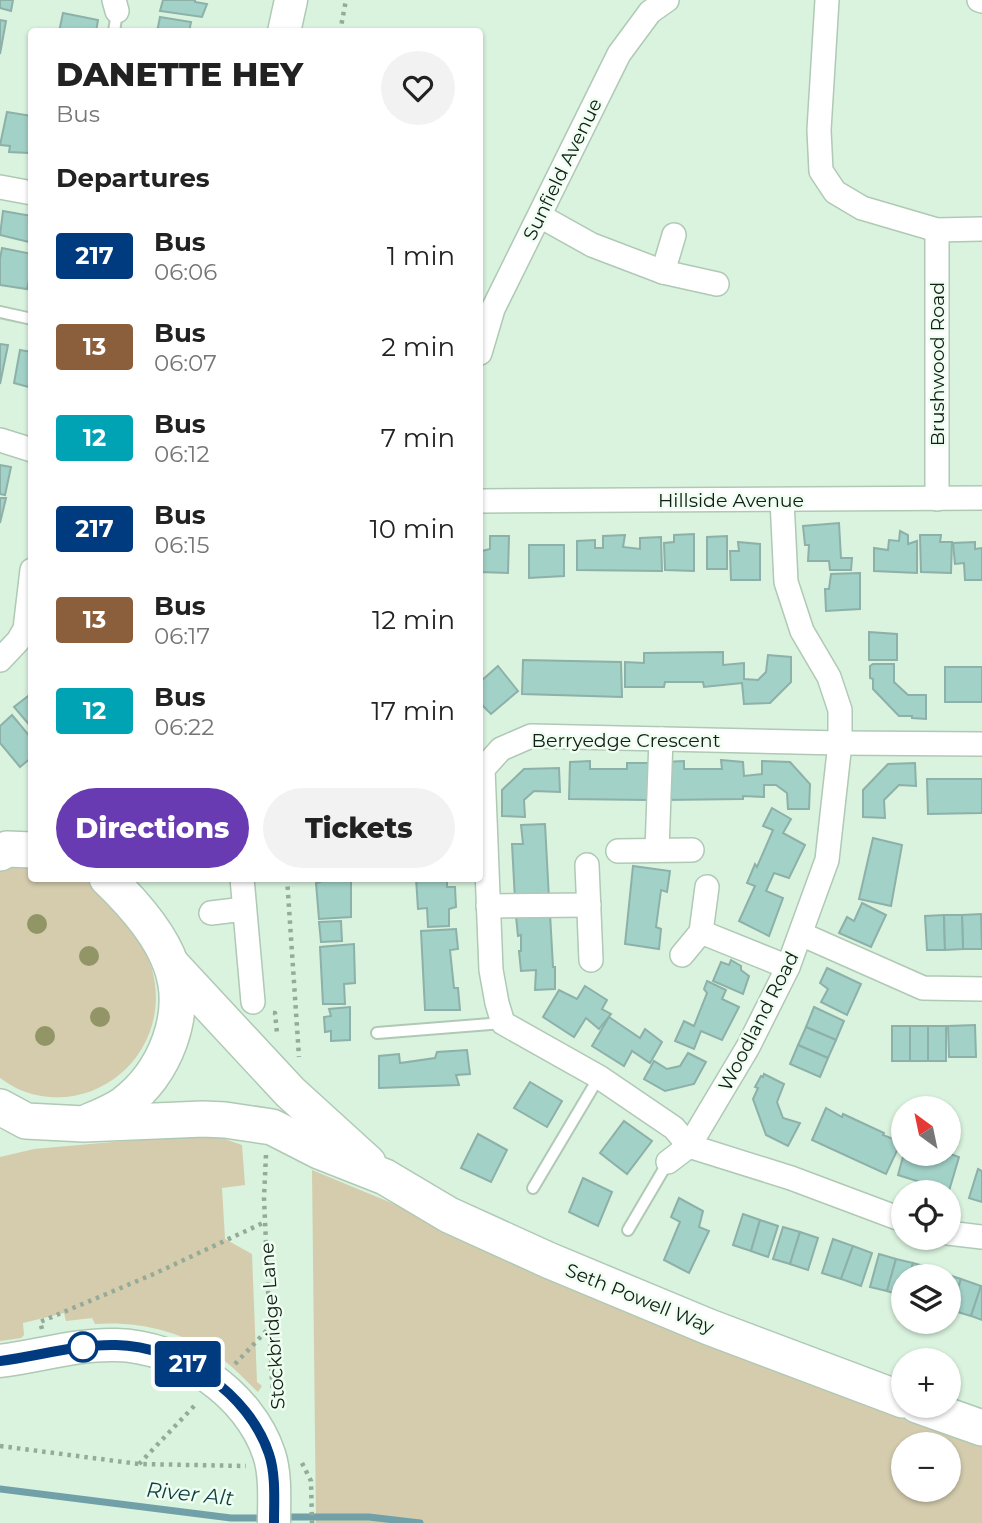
<!DOCTYPE html>
<meta charset="utf-8">
<style>
:root{--surface:#fff;--page:#f2f2f2;--text:#222;--muted:#767676;--accent:#693bb2}
body{margin:0;font-family:Montserrat,sans-serif;background:var(--page);color:var(--text);height:100vh;display:flex;flex-direction:column;font-size:26px;white-space:nowrap}
*{box-sizing:border-box;margin:0}
p{font-size:23px;color:var(--muted)}
.icon{flex:none;width:38px;height:38px;fill:none;stroke:currentColor;stroke-width:2;stroke-linecap:round;stroke-linejoin:round}
.map{position:relative;flex:1;overflow:hidden}
.details{position:absolute;left:28px;top:28px;width:455px;height:854px;display:flex;flex-direction:column;background:var(--surface);border-radius:7px;box-shadow:0 2px 5px #0004}
.details>*{flex:none}
.badge{padding:0 14px;border-radius:5px;font-size:24px;line-height:46px}
.needle{width:46px;rotate:327deg}
.tools{position:absolute;left:891px;top:1096px;display:grid;gap:14px}
.tools a{display:grid;place-items:center;width:70px;height:70px;border-radius:50%;background:var(--surface);box-shadow:0 2px 5px #0004;font-size:35px}
.map>.badge{position:absolute;translate:-50% -50%;box-shadow:0 0 0 4px #fff}
h2{padding:0 28px;font-size:26px;line-height:63px}
.round{display:grid;place-items:center;flex:none;width:74px;height:74px;border-radius:37px;background:var(--page)}
.summary{display:flex;align-items:center;justify-content:space-between;height:119px;padding:0 28px}
h1{font-size:33px;font-weight:800;line-height:52px}
.cta{display:flex;gap:14px;margin-top:auto;padding:14px 28px}
.cta a{flex:1;height:80px;border-radius:42px;background:var(--accent);color:#fff;font-size:28px;font-weight:800;line-height:80px;text-align:center}
.cta a+a{background:var(--page);color:var(--text)}
ul{padding:0;list-style:none}
li{display:flex;align-items:center;gap:21px;height:91px;padding:0 28px}
li div{flex:1}
li b{display:block;font-size:26px}
li em{font-style:normal}
li .badge{min-width:77px;font-weight:700;text-align:center}
.map>svg:first-child{display:block}
</style>
<div class="map">
<svg width="982" height="1523" viewBox="0 0 982 1523">
<rect width="100%" height="100%" fill="#d9f3de"/>
<!-- green -->
<g fill="#d4ccad" fill-rule="evenodd">
<path d="M31 863 32 878C44 879 57 879 69 879 74 879 81 877 85 879 100 882 110 902 118 913 133 933 150 953 154 978 169 1056 92 1121 18 1089 12 1086 6 1082 0 1078V867Z"/>
<path d="M216 1136 242 1145 245 1185 222 1188 225 1239 252 1254 257 1382 262 1386 258 1392C245 1380 233 1366 218 1356 181 1331 139 1321 95 1324L92 1318 66 1321 64 1313 23 1323 24 1335 21 1338 0 1341V1157L34 1149 147 1139Z"/>
<path d="M312 1170 798 1371 982 1441V1523H316ZM903 1444H948V1489H903Z"/>
</g>
<g fill="none" stroke-linecap="round" stroke-linejoin="round">
<!-- stream -->
<g stroke="#71a0a8" stroke-width="7">
<polyline points="0,1489 231,1518 265,1518"/>
<polyline points="281,1517 369,1517 420,1523"/>
</g>
</g>
<!-- building -->
<g fill="#a1d1c7" stroke="#8db0a8" stroke-width="2">
<polygon points="0,0 13,0 11,11 0,8"/>
<polygon points="163,0 195,0 195,2 207,4 202,17 160,11"/>
<polygon points="63,13 98,20 96,32 59,32"/>
<polygon points="160,17 191,22 189,32 157,32"/>
<polygon points="0,20 6,21 0,54"/>
<polygon points="7,112 32,116 32,150 30,149 29,153 9,152 10,146 0,145"/>
<polygon points="3,211 32,216 32,229 29,242 0,235"/>
<polygon points="2,248 32,254 32,266 27,289 0,285 0,259"/>
<polygon points="0,344 8,345 0,384"/>
<polygon points="20,350 32,352 32,388 14,383"/>
<polygon points="0,465 11,467 5,495 0,494"/>
<polygon points="0,498 6,498 0,523"/>
<polygon points="839,523 841,558 852,558 851,570 830,570 829,561 808,561 809,545 805,545 803,526"/>
<polygon points="900,531 908,535 908,544 917,541 917,573 874,571 874,548 888,550 889,540 899,541"/>
<polygon points="694,534 694,571 665,570 664,543 674,542 674,535"/>
<polygon points="625,535 623,547 640,549 640,538 661,537 662,571 577,570 577,541 595,540 595,548 603,548 603,536"/>
<polygon points="920,535 941,535 940,542 952,542 951,573 921,572"/>
<polygon points="490,536 509,536 508,573 480,572 480,541 482,551 490,549"/>
<polygon points="727,536 727,569 707,569 707,537"/>
<polygon points="738,542 760,544 760,580 731,580 730,551 739,551"/>
<polygon points="975,542 975,549 982,548 982,580 965,580 964,563 955,564 953,543"/>
<polygon points="529,545 564,545 564,576 529,578"/>
<polygon points="860,573 860,609 826,611 825,589 829,589 831,574"/>
<polygon points="869,632 897,634 897,660 869,660"/>
<polygon points="723,652 723,665 744,663 744,679 758,680 766,672 768,655 791,657 791,682 770,703 744,704 742,683 704,687 703,682 665,682 664,687 625,687 625,662 644,663 644,653"/>
<polygon points="523,660 621,662 622,697 522,694"/>
<polygon points="873,664 894,664 894,682 908,695 926,695 926,719 912,718 912,716 899,716 873,689 873,679 870,678 870,666"/>
<polygon points="498,666 518,691 491,714 482,705 480,707 480,682"/>
<rect x="945" y="667" width="37" height="35"/>
<polygon points="32,693 32,728 14,707"/>
<polygon points="12,715 32,739 32,757 20,767 0,743 0,726"/>
<polygon points="721,760 743,762 744,776 762,774 762,761 790,762 810,784 809,809 788,809 787,793 776,785 764,785 764,797 743,796 743,799 664,800 664,762 684,761 684,769 722,769"/>
<polygon points="590,761 590,769 627,769 627,763 649,763 648,800 569,799 570,762"/>
<polygon points="915,763 916,786 899,785 884,800 885,818 863,817 863,790 888,764"/>
<polygon points="559,768 560,792 534,791 524,800 525,817 502,816 502,790 524,769"/>
<polygon points="927,779 982,779 982,813 928,814"/>
<polygon points="772,808 791,819 783,833 805,845 789,878 774,873 766,891 783,898 769,936 739,921 755,886 747,883 755,864 757,867 773,830 763,826"/>
<polygon points="545,824 549,899 515,900 512,844 523,844 521,825"/>
<polygon points="873,838 902,845 891,906 859,899"/>
<polygon points="633,866 670,871 667,892 661,890 656,927 661,929 659,949 625,944"/>
<polygon points="319,878 351,879 351,917 319,919 316,883 320,882"/>
<polygon points="416,878 447,878 447,887 455,887 456,907 449,909 449,926 428,927 427,908 418,909"/>
<polygon points="862,903 886,915 871,947 839,933 847,917 854,921"/>
<polygon points="550,914 553,967 555,967 555,989 535,990 536,970 521,971 519,951 521,951 521,935 518,936 516,916"/>
<polygon points="981,914 982,949 963,949 962,915"/>
<polygon points="944,915 945,950 927,950 925,916"/>
<polygon points="944,915 962,915 963,949 945,950"/>
<polygon points="341,921 342,941 321,942 319,922"/>
<polygon points="456,929 458,949 450,950 454,988 458,988 460,1010 425,1010 421,931"/>
<polygon points="354,944 355,983 344,984 345,1004 323,1004 320,947"/>
<polygon points="731,960 741,966 741,970 749,976 743,994 713,981 721,962 729,965"/>
<polygon points="827,968 861,984 847,1015 821,1002 828,989 820,983"/>
<polygon points="707,981 726,990 722,999 739,1007 722,1040 701,1031 694,1049 675,1041 684,1021 694,1026 707,993 704,989"/>
<polygon points="585,986 607,1000 602,1009 611,1014 599,1029 586,1018 574,1037 543,1017 559,990 577,999"/>
<polygon points="350,1007 350,1040 331,1041 331,1031 325,1032 324,1017 331,1016 329,1009"/>
<polygon points="814,1007 844,1021 836,1040 806,1027"/>
<polygon points="609,1017 640,1038 645,1029 662,1042 650,1063 632,1051 624,1066 592,1046"/>
<polygon points="975,1025 976,1057 949,1057 948,1026"/>
<rect x="892" y="1026" width="18" height="35"/>
<rect x="910" y="1026" width="18" height="35"/>
<rect x="928" y="1026" width="18" height="35"/>
<polygon points="806,1027 836,1040 828,1058 798,1045"/>
<polygon points="798,1045 828,1058 820,1077 790,1064"/>
<polygon points="467,1050 470,1074 456,1075 459,1085 379,1088 379,1056 399,1054 400,1063 435,1058 437,1052"/>
<polygon points="688,1053 706,1062 694,1084 665,1091 644,1079 654,1061 667,1069 680,1066"/>
<polygon points="764,1074 784,1084 777,1102 783,1118 800,1123 788,1146 766,1135 753,1099 758,1088 755,1087 761,1076 763,1077"/>
<polygon points="530,1082 562,1101 547,1127 514,1108"/>
<polygon points="826,1108 842,1117 843,1114 884,1133 883,1135 901,1142 886,1174 812,1140"/>
<polygon points="624,1121 652,1141 627,1174 600,1153"/>
<polygon points="478,1134 507,1150 491,1182 461,1168"/>
<polygon points="904,1153 948,1153 959,1157 949,1191 898,1175"/>
<polygon points="978,1169 982,1171 982,1202 969,1198"/>
<polygon points="583,1178 612,1192 598,1226 569,1212"/>
<polygon points="679,1198 703,1211 699,1227 709,1231 689,1273 664,1260 680,1222 671,1217"/>
<polygon points="743,1214 760,1220 751,1251 733,1245"/>
<polygon points="760,1220 778,1226 768,1257 751,1251"/>
<polygon points="783,1227 800,1232 790,1264 773,1259"/>
<polygon points="800,1232 818,1238 808,1270 790,1264"/>
<polygon points="833,1239 853,1246 841,1279 822,1273"/>
<polygon points="853,1246 872,1253 861,1286 841,1279"/>
<polygon points="879,1254 896,1259 887,1291 870,1287"/>
<polygon points="896,1259 913,1263 910,1276 903,1276 903,1296 887,1291"/>
<polygon points="913,1263 931,1268 929,1276 910,1276"/>
<polygon points="942,1273 961,1279 951,1310 948,1309 948,1276 941,1276"/>
<polygon points="961,1279 981,1286 971,1316 951,1310"/>
<polygon points="981,1286 982,1286 982,1320 971,1316"/>
</g>
<g fill="none" stroke-linecap="round" stroke-linejoin="round">
<!-- lane casing -->
<g stroke="#afc9b5" stroke-width="14">
<g id="lane">
<polyline points="114,32 117,11"/>
<polyline points="0,312 32,319"/>
<polyline points="377,1033 503,1023"/>
<polyline points="533,1188 599,1077"/>
<polyline points="628,1230 668,1162"/>
</g>
</g>
<!-- street casing -->
<g stroke="#afc9b5" stroke-width="26">
<g id="street">
<polyline points="114,0 117,11"/>
<polyline points="827,0 819,130 821,171 835,192 862,208 937,230 982,229"/>
<polyline points="979,0 982,1"/>
<polyline points="0,187 32,193"/>
<polyline points="540,216 592,245 663,272 717,284"/>
<polyline points="937,230 937,499"/>
<polyline points="663,272 674,235"/>
<polyline points="480,353 493,309 619,54 650,12 667,0"/>
<polyline points="0,440 32,450"/>
<polyline points="480,501 982,498"/>
<polyline points="0,660 18,641 25,629 32,570"/>
<polyline points="657,850 661,739"/>
<polyline points="618,851 692,850"/>
<polyline points="587,865 591,960"/>
<polyline points="242,878 253,1002"/>
<polyline points="488,906 589,905"/>
<polyline points="211,913 244,909"/>
<polyline points="701,932 788,967"/>
<polyline points="801,934 923,988 982,989"/>
<polyline points="682,955 701,932 707,887"/>
<polyline points="668,1162 689,1146 748,1047 788,967 827,860 840,743 840,710 829,677 802,631 786,582 782,500"/>
<polyline points="903,1220 791,1178 689,1146 674,1128 599,1077 503,1023 497,1003 491,970 483,769 501,749 531,736 840,743 982,744"/>
<polyline points="948,1233 982,1237"/>
</g>
</g>
<!-- secondary casing -->
<g stroke="#afc9b5" stroke-width="35">
<g id="secondary">
<polyline points="284,32 291,0"/>
<path d="M0 1361C39 1356 77 1344 116 1345 179 1346 249 1393 269 1454 276 1475 274 1501 274 1523"/>
</g>
</g>
<!-- primary casing -->
<g stroke="#afc9b5" stroke-width="38">
<g id="primary">
<polyline points="0,853 7,849 32,850"/>
<polyline points="171,964 290,1092 368,1163"/>
<polyline points="0,1107 26,1121 84,1124 203,1119 225,1120 272,1127 319,1151 385,1177 449,1215 548,1260 709,1327 903,1400"/>
<path d="M90 1121C102 1116 114 1111 124 1104 165 1073 189 1014 171 965 160 933 131 901 107 878"/>
<polyline points="917,1405 982,1428"/>
</g>
</g>
<!-- path -->
<g stroke="#96aa9a" stroke-width="4.5" stroke-dasharray="3.5 5" stroke-linecap="butt">
<polyline points="340,32 346,0"/>
<polyline points="287,878 299,1057"/>
<polyline points="273,1013 275,1013 277,1033"/>
<polyline points="266,1155 264,1198 273,1402"/>
<polyline points="42,1329 40,1322 156,1273 265,1222"/>
<polyline points="235,1364 270,1327"/>
<polyline points="0,1446 139,1464 246,1466"/>
<polyline points="302,1463 311,1481 312,1523"/>
<polyline points="139,1464 197,1403"/>
</g>
<!-- lane -->
<use href="#lane" stroke="#fff" stroke-width="10"/>
<!-- street -->
<use href="#street" stroke="#fff" stroke-width="23"/>
<!-- secondary -->
<use href="#secondary" stroke="#fff" stroke-width="32"/>
<!-- primary -->
<use href="#primary" stroke="#fff" stroke-width="35"/>
</g>
<!-- trees -->
<g fill="#929566">
<circle cx="37" cy="924" r="10"/>
<circle cx="89" cy="956" r="10"/>
<circle cx="100" cy="1017" r="10"/>
<circle cx="45" cy="1036" r="10"/>
</g>
<g fill="none" stroke-linecap="round" stroke-linejoin="round">
<!-- line casing -->
<g stroke="#fff" stroke-width="16">
<path id="line" d="M0 1361C39 1356 77 1344 116 1345 179 1346 249 1393 269 1454 276 1475 274 1501 274 1523"/>
</g>
<!-- line -->
<use href="#line" stroke="#003b80" stroke-width="10"/>
</g>
<!-- markers -->
<circle fill="#fff" stroke="#003b80" stroke-width="3.5" cx="83" cy="1347" r="14"/>
<g text-anchor="middle" stroke-width="5" stroke-linejoin="round" paint-order="stroke">
<!-- street labels -->
<g font-size="19" fill="#141d16" stroke="#eefef1">
<text transform="translate(562 169) rotate(-64)" y="7">Sunfield Avenue</text>
<text transform="translate(937 364) rotate(-90)" y="7">Brushwood Road</text>
<text x="731" y="507">Hillside Avenue</text>
<text x="626" y="747">Berryedge Crescent</text>
<text transform="translate(758 1021) rotate(-63)" y="7">Woodland Road</text>
<text transform="translate(640 1298) rotate(22)" y="7">Seth Powell Way</text>
<text transform="translate(272 1326) rotate(-94)" y="7">Stockbridge Lane</text>
</g>
<!-- water labels -->
<g font-size="21" font-style="italic" fill="#0f3c43" stroke="#eefef1">
<text transform="translate(190 1494) rotate(6)" y="7">River Alt</text>
</g>
</g>
</svg>
<div class="tools">
<a><svg class="needle" viewBox="-14 -14 28 28"><path d="M0-13l5 13h-10z" fill="#e53935"/><path d="M0 13l5-13h-10z" fill="#767676"/></svg></a>
<a><svg class="icon" aria-label="locate" viewBox="0 0 24 24"><circle cx="12" cy="12" r="6"/><path d="M12 2v4M12 18v4M2 12h4M18 12h4"/></svg></a>
<a><svg class="icon" aria-label="layers" viewBox="0 0 24 24"><path d="M12 4l9 5-9 5-9-5zM3 14l9 5 9-5"/></svg></a>
<a>+</a>
<a>−</a>
</div>
<b class="badge" style="left:188px;top:1364px;background:#003b80;color:#fff">217</b>
<section class="details">
<div class="summary"><div><h1>DANETTE HEY</h1><p>Bus</p></div><a class="round"><svg class="icon" aria-label="heart" viewBox="0 0 24 24"><path d="M12 20l-8-8c-3-5 5-10 8-4 3-6 11-1 8 4z"/></svg></a></div>
<h2>Departures</h2>
<ul>
<li><span class="badge" style="background:#003b80;color:#fff">217</span><div><b>Bus</b><p>06:06</p></div><em>1 min</em></li>
<li><span class="badge" style="background:#8b5e3c;color:#fff">13</span><div><b>Bus</b><p>06:07</p></div><em>2 min</em></li>
<li><span class="badge" style="background:#00a3b4;color:#fff">12</span><div><b>Bus</b><p>06:12</p></div><em>7 min</em></li>
<li><span class="badge" style="background:#003b80;color:#fff">217</span><div><b>Bus</b><p>06:15</p></div><em>10 min</em></li>
<li><span class="badge" style="background:#8b5e3c;color:#fff">13</span><div><b>Bus</b><p>06:17</p></div><em>12 min</em></li>
<li><span class="badge" style="background:#00a3b4;color:#fff">12</span><div><b>Bus</b><p>06:22</p></div><em>17 min</em></li>
</ul>
<div class="cta"><a>Directions</a><a>Tickets</a></div>
</section>
</div>
